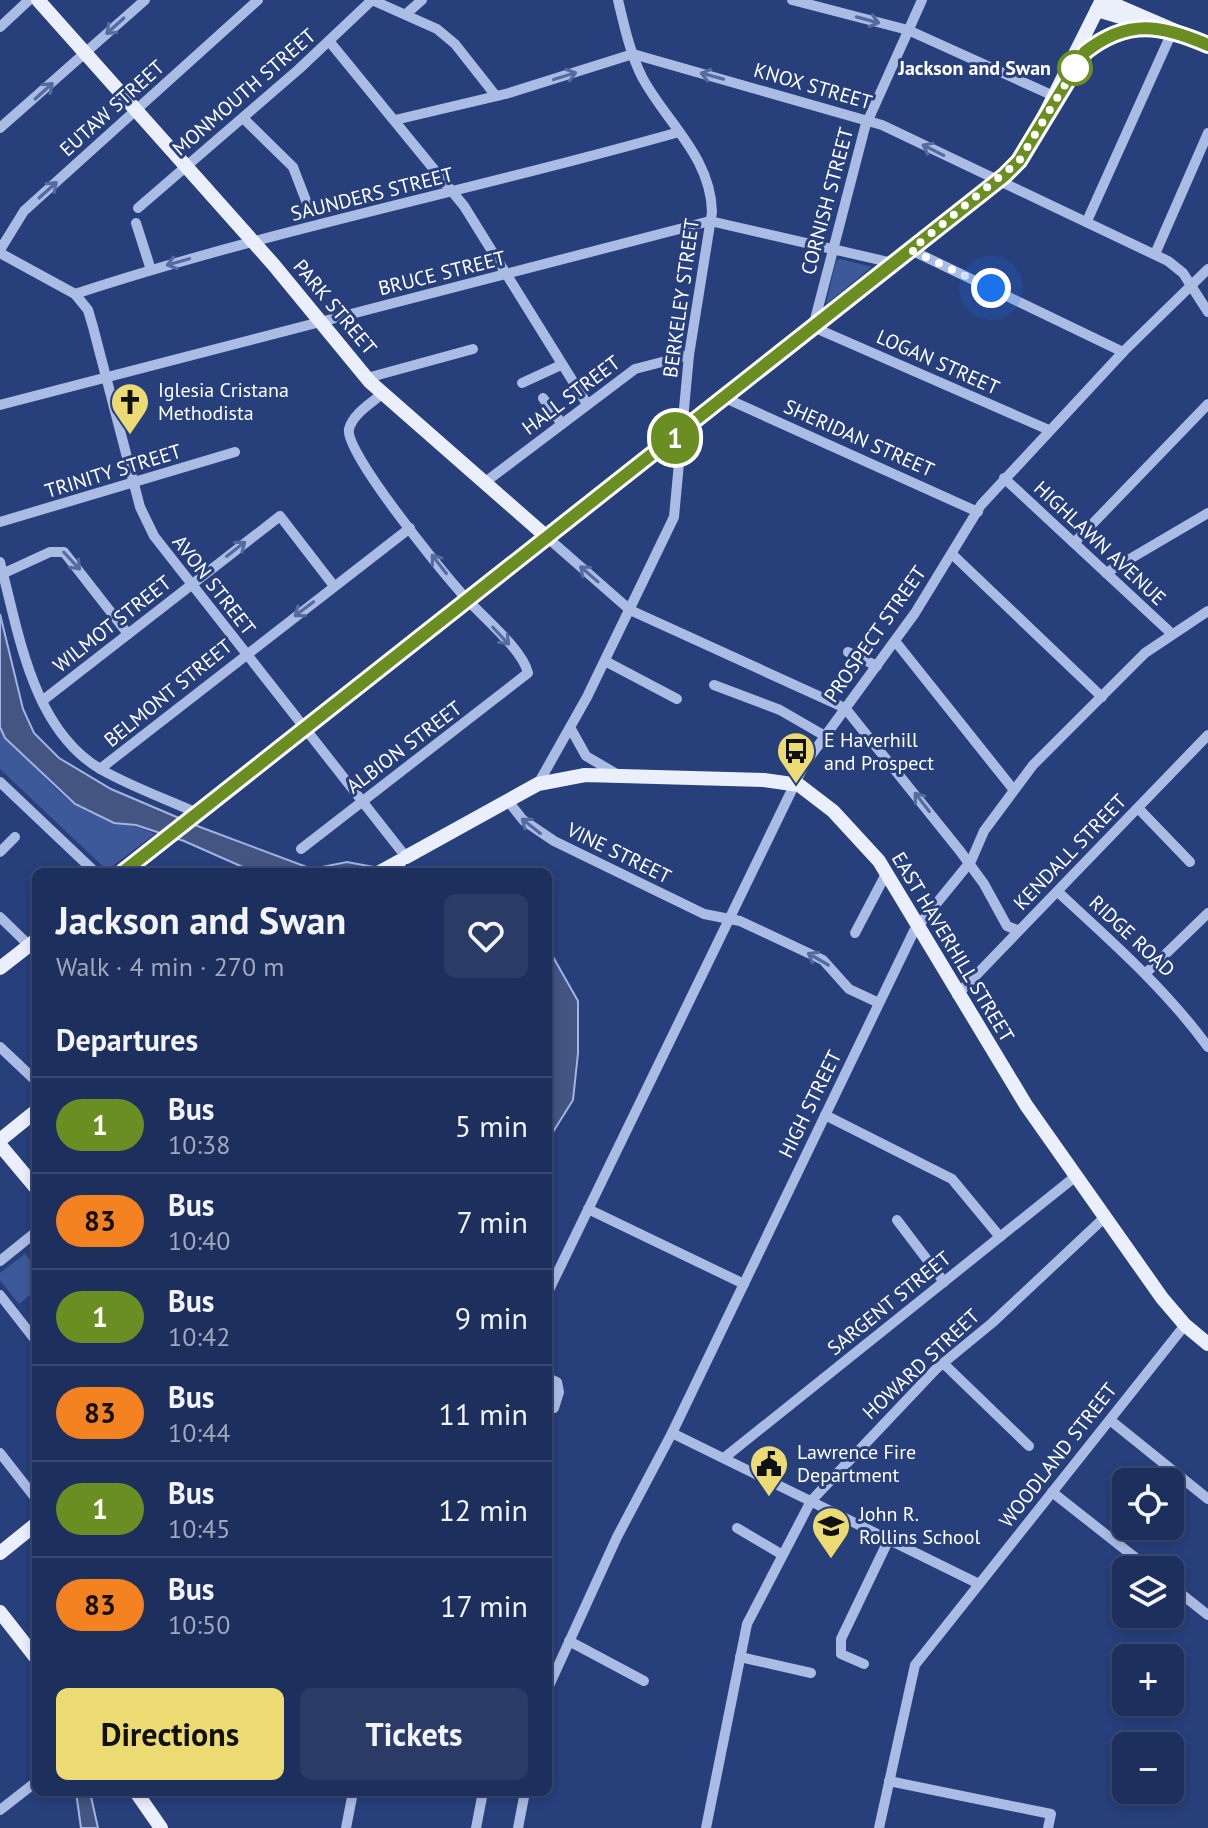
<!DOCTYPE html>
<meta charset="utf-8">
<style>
:root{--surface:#1d2f5c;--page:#2a3b65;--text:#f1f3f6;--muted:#a0a9bb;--line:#3b4a72;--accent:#ebdb72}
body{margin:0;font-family:"PT Sans",sans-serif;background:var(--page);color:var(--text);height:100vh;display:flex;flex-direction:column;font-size:30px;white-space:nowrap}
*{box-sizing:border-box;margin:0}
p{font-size:26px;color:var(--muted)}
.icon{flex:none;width:44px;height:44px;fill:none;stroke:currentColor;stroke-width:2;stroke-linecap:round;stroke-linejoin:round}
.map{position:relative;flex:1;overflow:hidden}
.sheet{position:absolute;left:32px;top:868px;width:520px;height:928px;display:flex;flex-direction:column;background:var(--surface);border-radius:12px;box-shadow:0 4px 12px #0003,0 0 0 2px var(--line)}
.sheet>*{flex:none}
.badge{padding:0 16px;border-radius:26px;font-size:28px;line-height:52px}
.controls{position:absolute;left:1112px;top:1468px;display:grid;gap:16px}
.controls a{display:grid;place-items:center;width:72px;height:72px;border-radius:12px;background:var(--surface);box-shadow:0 4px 12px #0003,0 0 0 2px var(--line);font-size:40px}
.you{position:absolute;width:40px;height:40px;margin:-20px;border:6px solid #fff;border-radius:50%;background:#1a73e8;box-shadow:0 0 0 12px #1a73e833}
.map>.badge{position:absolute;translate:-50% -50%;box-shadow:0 0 0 4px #fff}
h2{padding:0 24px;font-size:30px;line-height:72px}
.round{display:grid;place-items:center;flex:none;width:84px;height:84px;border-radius:12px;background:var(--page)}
.head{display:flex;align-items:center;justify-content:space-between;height:136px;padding:0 24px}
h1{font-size:38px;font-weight:700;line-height:60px}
.cta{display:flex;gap:16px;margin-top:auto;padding:16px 24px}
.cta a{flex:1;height:92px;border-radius:12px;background:var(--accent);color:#111;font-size:32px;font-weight:700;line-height:92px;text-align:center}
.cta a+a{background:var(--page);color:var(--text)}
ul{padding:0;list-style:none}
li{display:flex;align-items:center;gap:24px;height:96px;padding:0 24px;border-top:2px solid var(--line)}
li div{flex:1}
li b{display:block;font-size:30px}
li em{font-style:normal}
li .badge{min-width:88px;font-weight:700;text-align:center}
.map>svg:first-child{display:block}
</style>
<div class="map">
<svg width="1208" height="1828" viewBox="0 0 1208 1828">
<rect width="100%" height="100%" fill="#273f7b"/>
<!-- green -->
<g fill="#3e599a">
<polygon points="840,259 872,267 826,304 836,261"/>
<path d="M0 727 5 738C29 758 54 792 79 807 104 821 130 822 155 834L107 870 0 769Z"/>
<polygon points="25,1254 36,1267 36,1290 19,1304 0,1280 0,1273"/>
</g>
<!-- water -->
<g fill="#445581" stroke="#a0b5e4" stroke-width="2">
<polygon points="0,614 23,709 34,733 59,758 111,789 200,827 312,869 347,862 401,872 254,872 184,841 136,825 114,823 75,804 5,738 0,727"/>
<polygon points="548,948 578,1001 578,1053 573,1100 548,1140"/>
<polygon points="76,1792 90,1792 98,1828 81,1828"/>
</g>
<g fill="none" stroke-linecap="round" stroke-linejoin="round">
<!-- minor -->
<g stroke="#abbce4" stroke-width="10">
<polyline points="792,0 908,30 1056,97"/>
<polyline points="922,0 865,127 813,327 1049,430"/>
<polyline points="406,14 422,0"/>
<polyline points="0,27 29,0"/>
<polyline points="329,41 464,206 587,404"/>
<polyline points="243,118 293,167 310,211"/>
<polyline points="395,120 509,93 633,54 882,125 1168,261 1183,273 1208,312"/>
<polyline points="0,128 145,0"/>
<polyline points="138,208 299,69 372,0 437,29 455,44 496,96"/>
<polyline points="1087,221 1173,30"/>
<polyline points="136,223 151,270"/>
<polyline points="0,250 24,211 258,0"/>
<polyline points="911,250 1123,352"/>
<polyline points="0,253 75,294 88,310 93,327 140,507 154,536 406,857"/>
<polyline points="1155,254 1208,133"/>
<path d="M75 294C273 229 479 189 679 132"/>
<polyline points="367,378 473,349"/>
<polyline points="522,383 561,365"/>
<polyline points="543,398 562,424"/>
<polyline points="725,398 978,512"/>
<polyline points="0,405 710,221 893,263"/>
<polyline points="1004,478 1172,634"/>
<polyline points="484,483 635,369 689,355"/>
<polyline points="0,522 235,452"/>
<polyline points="549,539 630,610 845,708 960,851 984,884 1007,926 1017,930"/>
<polyline points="1074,543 1208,404"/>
<polyline points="952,554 1102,697"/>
<path d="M0 562C19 633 32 730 102 770 132 787 166 799 197 813"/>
<polyline points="1106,573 1208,513"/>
<polyline points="0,575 50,552 64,552 128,634"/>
<polyline points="895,641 1013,789"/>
<polyline points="848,652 877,666"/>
<polyline points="605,661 677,699"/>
<polyline points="714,685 780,710 825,736"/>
<polyline points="42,701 280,516 334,586"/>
<polyline points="571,729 586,756 615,773"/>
<polyline points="100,769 410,528"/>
<polyline points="0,782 95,872"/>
<path d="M538 784 587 697 674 517 689 355 712 212C711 157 666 122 642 77 630 53 624 25 618 0"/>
<polyline points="508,801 523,820 554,841 704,914 740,921 823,960 849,989 879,1003"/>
<polyline points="1138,808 1190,862"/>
<path d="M301 849 528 673C522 648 480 615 462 594 442 571 344 452 349 429 353 414 371 403 382 394"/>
<polyline points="0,852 15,837"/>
<path d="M1058 892C1111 941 1165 988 1208 1047"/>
<polyline points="0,917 36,952"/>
<polyline points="855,933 887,872"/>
<polyline points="1146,973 1208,913"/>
<polyline points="957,995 1208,735"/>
<polyline points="0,1047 36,1081"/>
<polyline points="825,1115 952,1179 1000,1237"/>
<polyline points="588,1209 744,1284"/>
<polyline points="897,1220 944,1282"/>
<polyline points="0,1261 36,1232"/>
<polyline points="548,1292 804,765 915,613 981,505 1124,351 1208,269"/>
<polyline points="0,1295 36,1341"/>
<polyline points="943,1363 1029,1446"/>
<polyline points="548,1378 557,1382 559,1392 554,1408"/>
<polyline points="1110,1420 1208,1499"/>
<polyline points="672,1433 979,1584"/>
<polyline points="0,1453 36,1499"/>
<polyline points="724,1458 1076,1176"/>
<polyline points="1052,1492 1151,1570"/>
<polyline points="737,1528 781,1554"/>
<polyline points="1170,1585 1208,1615"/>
<polyline points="569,1641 644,1681"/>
<polyline points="740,1657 811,1673"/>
<polyline points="864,1664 841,1654 841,1639 889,1539"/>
<polyline points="548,1688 617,1537 672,1433 914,931 971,861 984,831 1033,765 1145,653 1208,611"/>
<polyline points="889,1781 1051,1814 1048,1828"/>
<polyline points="0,1810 36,1782"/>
<polyline points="346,1828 353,1792"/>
<polyline points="476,1828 483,1792"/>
<polyline points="518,1828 525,1792"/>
<polyline points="706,1828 747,1624 811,1501 936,1369 992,1323 1104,1218"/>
<polyline points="879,1828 915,1665 1185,1325"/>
</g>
<!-- major -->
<g stroke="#ebeffc" stroke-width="14">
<polyline points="38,0 273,264 370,382 549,539"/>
<polyline points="1104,0 1208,45"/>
<polyline points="1097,10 1141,23"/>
<path d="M1078 63C1101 28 1135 28 1173 30"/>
<polyline points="406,857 538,784 585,775 764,780 799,785 833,811 879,861 1026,1105 1162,1298 1185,1325 1208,1344"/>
<polyline points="123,872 1004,176 1029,146 1102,0"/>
<polyline points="380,872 400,861"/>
<polyline points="0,968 36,940"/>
<polyline points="0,1140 36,1111"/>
<polyline points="0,1145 36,1188"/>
<polyline points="0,1553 36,1524"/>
<polyline points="0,1612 36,1658"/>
<polyline points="136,1792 161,1828"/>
</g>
</g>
<!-- one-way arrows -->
<defs><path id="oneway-shaft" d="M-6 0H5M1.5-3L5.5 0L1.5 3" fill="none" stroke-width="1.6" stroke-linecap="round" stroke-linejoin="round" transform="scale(2)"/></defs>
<g stroke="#556ba0">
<use href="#oneway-shaft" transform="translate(868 20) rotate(15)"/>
<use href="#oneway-shaft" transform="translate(115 26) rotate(138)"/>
<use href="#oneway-shaft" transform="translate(565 76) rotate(-17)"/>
<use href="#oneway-shaft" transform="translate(712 76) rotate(-165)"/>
<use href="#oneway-shaft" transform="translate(44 91) rotate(-42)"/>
<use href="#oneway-shaft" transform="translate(933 150) rotate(-153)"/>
<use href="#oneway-shaft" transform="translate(48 190) rotate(-42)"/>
<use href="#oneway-shaft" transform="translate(178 262) rotate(164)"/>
<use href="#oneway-shaft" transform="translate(236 549) rotate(-38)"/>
<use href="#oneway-shaft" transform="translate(72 561) rotate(47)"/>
<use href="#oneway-shaft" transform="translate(439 564) rotate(-128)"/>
<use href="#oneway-shaft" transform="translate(589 574) rotate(-139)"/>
<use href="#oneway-shaft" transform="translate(304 609) rotate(143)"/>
<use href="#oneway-shaft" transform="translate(501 636) rotate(47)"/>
<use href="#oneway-shaft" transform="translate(922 802) rotate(-128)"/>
<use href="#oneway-shaft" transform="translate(531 826) rotate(-142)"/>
<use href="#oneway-shaft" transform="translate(818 959) rotate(-150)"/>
</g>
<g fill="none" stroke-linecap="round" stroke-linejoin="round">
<!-- line casing -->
<g stroke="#fff" stroke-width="18">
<path id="line" d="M123 872 1004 176 1019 161 1085 52C1128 18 1162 25 1208 45"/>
</g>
<!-- line -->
<use href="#line" stroke="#6b8e23" stroke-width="12"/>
<!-- walk -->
<polyline stroke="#fff" stroke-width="8" stroke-dasharray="0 14.4" points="991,288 911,250 1019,161 1077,65 1075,68"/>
</g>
<!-- icons -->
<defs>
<g id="church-pin" transform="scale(2)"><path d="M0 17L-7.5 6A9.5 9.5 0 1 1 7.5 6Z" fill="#ebdb72" stroke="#273f7b"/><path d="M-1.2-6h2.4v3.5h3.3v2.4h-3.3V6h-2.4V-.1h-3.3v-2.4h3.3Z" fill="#111"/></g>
<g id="bus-pin" transform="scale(2)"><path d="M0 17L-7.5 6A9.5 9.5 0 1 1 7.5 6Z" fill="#ebdb72" stroke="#273f7b"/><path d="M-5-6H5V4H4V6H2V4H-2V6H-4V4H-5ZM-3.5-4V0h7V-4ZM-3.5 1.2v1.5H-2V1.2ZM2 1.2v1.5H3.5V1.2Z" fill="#111"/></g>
<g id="civic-pin" transform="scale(2)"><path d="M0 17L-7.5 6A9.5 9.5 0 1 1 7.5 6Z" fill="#ebdb72" stroke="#273f7b"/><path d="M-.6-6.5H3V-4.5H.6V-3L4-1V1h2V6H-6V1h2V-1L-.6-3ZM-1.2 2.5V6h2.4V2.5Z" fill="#111"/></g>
<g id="school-pin" transform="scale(2)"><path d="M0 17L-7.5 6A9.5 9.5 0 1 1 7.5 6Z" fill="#ebdb72" stroke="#273f7b"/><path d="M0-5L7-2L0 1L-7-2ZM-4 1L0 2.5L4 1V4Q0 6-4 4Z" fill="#111"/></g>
</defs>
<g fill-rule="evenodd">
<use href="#church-pin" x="130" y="402"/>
<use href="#bus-pin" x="796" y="751"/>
<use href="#civic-pin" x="769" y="1464"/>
<use href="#school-pin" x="831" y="1526"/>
</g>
<!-- markers -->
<circle fill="#fff" stroke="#6b8e23" stroke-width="4" cx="1075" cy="68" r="16"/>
<g text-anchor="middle" stroke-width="6" stroke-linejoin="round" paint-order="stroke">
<!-- stop labels -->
<g font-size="20" font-weight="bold" fill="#fff" stroke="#273f7b" text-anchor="end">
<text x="1051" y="75">Jackson and Swan</text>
</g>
<!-- street labels -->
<g font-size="20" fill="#fff" stroke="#273f7b">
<text transform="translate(813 86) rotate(16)" y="7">KNOX STREET</text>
<text transform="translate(244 92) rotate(-41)" y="7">MONMOUTH STREET</text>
<text transform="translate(112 108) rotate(-42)" y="7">EUTAW STREET</text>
<text transform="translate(372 194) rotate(-14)" y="7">SAUNDERS STREET</text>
<text transform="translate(827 201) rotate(-75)" y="7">CORNISH STREET</text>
<text transform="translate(442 273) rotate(-14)" y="7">BRUCE STREET</text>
<text transform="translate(681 298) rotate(-82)" y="7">BERKELEY STREET</text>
<text transform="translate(335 307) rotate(50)" y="7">PARK STREET</text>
<text transform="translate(938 362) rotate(24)" y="7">LOGAN STREET</text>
<text transform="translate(571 395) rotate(-37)" y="7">HALL STREET</text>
<text transform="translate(859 438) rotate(24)" y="7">SHERIDAN STREET</text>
<text transform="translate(113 471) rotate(-17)" y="7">TRINITY STREET</text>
<text transform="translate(1100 543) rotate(43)" y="7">HIGHLAWN AVENUE</text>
<text transform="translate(214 585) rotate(52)" y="7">AVON STREET</text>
<text transform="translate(112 624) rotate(-38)" y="7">WILMOT STREET</text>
<text transform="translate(875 634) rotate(-55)" y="7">PROSPECT STREET</text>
<text transform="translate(168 693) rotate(-39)" y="7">BELMONT STREET</text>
<text transform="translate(404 747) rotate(-37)" y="7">ALBION STREET</text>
<text transform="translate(1070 852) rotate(-46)" y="7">KENDALL STREET</text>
<text transform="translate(619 853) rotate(26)" y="7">VINE STREET</text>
<text transform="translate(1132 936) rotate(43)" y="7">RIDGE ROAD</text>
<text transform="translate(953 947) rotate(59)" y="7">EAST HAVERHILL STREET</text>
<text transform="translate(810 1104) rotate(-64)" y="7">HIGH STREET</text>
<text transform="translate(889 1303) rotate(-39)" y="7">SARGENT STREET</text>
<text transform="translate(921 1364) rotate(-43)" y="7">HOWARD STREET</text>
<text transform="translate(1058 1455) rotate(-52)" y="7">WOODLAND STREET</text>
</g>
<!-- poi labels -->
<g font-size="20" fill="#fff" stroke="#273f7b" text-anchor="start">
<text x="158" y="397">Iglesia Cristana<tspan x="158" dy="23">Methodista</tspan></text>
<text x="824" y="747">E Haverhill<tspan x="824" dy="23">and Prospect</tspan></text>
<text x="797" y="1459">Lawrence Fire<tspan x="797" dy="23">Department</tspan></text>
<text x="859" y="1521">John R.<tspan x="859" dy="23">Rollins School</tspan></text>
</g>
</g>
</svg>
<div class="controls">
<a><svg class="icon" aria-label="locate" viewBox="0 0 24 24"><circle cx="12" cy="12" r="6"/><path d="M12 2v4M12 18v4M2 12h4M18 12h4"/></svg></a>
<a><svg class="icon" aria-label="layers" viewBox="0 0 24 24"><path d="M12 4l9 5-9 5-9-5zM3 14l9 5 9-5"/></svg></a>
<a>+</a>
<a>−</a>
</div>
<div class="you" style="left:991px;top:288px"></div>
<b class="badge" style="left:675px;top:438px;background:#6b8e23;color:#fff">1</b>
<section class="sheet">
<div class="head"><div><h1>Jackson and Swan</h1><p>Walk · 4 min · 270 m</p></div><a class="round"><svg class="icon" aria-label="heart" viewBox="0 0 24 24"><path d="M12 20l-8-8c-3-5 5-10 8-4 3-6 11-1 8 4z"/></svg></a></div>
<h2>Departures</h2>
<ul>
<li><span class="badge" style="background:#6b8e23;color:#fff">1</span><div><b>Bus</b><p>10:38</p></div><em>5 min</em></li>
<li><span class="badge" style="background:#f58220;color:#111">83</span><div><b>Bus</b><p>10:40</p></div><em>7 min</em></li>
<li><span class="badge" style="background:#6b8e23;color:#fff">1</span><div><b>Bus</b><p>10:42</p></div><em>9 min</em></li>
<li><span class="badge" style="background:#f58220;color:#111">83</span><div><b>Bus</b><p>10:44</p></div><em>11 min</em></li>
<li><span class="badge" style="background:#6b8e23;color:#fff">1</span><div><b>Bus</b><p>10:45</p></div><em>12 min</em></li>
<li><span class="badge" style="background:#f58220;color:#111">83</span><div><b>Bus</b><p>10:50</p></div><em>17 min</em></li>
</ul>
<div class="cta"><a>Directions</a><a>Tickets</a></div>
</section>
</div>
